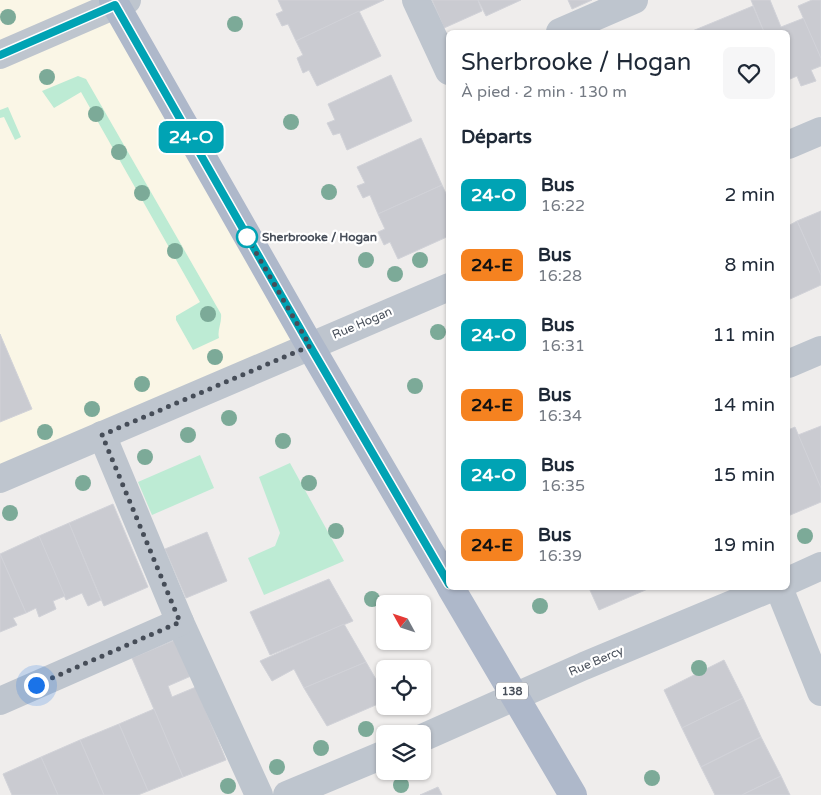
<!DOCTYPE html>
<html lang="fr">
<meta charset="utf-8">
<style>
:root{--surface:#fff;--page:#f6f6f7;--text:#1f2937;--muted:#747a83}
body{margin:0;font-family:"Varela Round",sans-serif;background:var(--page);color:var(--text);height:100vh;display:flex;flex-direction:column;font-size:19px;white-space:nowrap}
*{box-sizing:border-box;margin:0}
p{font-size:16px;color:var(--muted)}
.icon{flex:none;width:28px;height:28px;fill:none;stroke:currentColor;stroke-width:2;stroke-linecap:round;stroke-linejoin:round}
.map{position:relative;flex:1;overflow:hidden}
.details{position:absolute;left:446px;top:30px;width:344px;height:560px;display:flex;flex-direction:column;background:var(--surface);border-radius:8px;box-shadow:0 1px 4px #0004}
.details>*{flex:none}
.badge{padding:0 10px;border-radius:8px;font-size:18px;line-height:32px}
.needle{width:32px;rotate:310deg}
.tools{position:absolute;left:376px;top:595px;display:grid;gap:10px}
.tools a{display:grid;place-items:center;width:55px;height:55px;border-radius:8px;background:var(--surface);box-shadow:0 1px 4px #0004;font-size:25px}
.you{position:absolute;width:25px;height:25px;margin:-12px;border:4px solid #fff;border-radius:50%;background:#1a73e8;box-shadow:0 0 0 8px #1a73e833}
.map>.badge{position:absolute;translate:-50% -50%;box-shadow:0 0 0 2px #fff}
h2{padding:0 15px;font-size:19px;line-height:45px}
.round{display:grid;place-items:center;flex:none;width:52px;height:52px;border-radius:8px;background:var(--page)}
.overview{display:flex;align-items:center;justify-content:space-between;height:85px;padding:0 15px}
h1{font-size:24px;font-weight:600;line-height:38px}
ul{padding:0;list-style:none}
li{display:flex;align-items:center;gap:15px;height:70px;padding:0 15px}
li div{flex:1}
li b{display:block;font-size:19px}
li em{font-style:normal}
li .badge{min-width:55px;font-weight:700;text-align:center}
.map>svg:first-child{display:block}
</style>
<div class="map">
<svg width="821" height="795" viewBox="0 0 821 795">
<rect width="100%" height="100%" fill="#efedec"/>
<!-- commercial -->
<polygon fill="#faf6e6" points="0,0 127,0 310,346 0,479"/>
<!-- green -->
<g fill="#bdebd4">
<path d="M78 76 86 79 221 314C222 323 217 330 219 338L193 350 176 320V316L200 302 81 92 54 108 42 91Z"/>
<polygon points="8,107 21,137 15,140 4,117 0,118 0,110"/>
<polygon points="200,455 214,488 152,515 138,482"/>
<polygon points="290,463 344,561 264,595 248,558 275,546 280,533 259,477"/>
</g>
<!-- building -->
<g fill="#cacbd1" stroke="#d1d2d8">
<polygon points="278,0 384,0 296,41 288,24 282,26 276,14 283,11"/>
<polygon points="432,0 478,0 482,11 444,28"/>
<polygon points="478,0 521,0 486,16"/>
<polygon points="568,0 592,0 572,9"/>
<polygon points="751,0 770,0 781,27 804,18 821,58 821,66 811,70 816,81 801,86 797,76 788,80 788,32 764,32"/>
<polygon points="812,0 821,0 821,58 798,6"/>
<polygon points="753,6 764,32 690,32"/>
<polygon points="359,11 381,56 317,86 309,70 303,73 297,58 303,55 296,41"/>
<polygon points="391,75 412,121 347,150 340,133 333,135 327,123 335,120 328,104"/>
<polygon points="421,138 442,185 378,214 370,195 363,198 357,186 365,183 357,167"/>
<polygon points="442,185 449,200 449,236 398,259 390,242 384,245 378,232 385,229 378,214"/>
<polygon points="821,211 821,275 797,221"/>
<polygon points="797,221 821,275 821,285 788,300 788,226"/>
<polygon points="0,334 32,409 0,422"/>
<polygon points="821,426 821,488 798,435"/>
<polygon points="795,427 821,488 821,502 788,516 788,430"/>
<polygon points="113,504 148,587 104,606 69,523"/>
<polygon points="69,523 101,600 88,606 82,593 66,600 39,536"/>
<polygon points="207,532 227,581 186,598 165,549"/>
<polygon points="39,536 65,596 53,601 56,609 39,617 36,608 26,613 0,554"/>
<polygon points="0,554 26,613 13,618 17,625 0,632"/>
<polygon points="329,579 353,621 270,655 250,612"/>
<polygon points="589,588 650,588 599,610"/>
<polygon points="344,624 366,662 304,688 294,669 272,681 260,661"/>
<polygon points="175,640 191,676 168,686 172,697 196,687 226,760 183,777 132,658"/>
<polygon points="724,660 743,698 682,728 664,690"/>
<polygon points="366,662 385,695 385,701 327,726 304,688"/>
<polygon points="743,698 761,737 701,767 682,728"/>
<polygon points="154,709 183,777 148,791 119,724"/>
<polygon points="119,724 148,791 138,795 104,795 80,740"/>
<polygon points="761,737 781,776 742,795 715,795 701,767"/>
<polygon points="80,740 104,795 58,795 41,757"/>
<polygon points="41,757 58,795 12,795 3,774"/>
<polygon points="781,776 790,795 742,795"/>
<polygon points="438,787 442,795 420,795"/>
</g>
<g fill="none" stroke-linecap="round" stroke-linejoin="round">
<!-- minor -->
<g stroke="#bec5ce" stroke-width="28">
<polyline points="416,0 449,71"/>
<polyline points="560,32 634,0"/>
<polyline points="0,55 127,0"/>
<polyline points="788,145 821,131"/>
<polyline points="788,364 821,350"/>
<polyline points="102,435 180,622 259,795"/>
<polyline points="0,479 449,287"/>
<polyline points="788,581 821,566"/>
<polyline points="779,588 821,692"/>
<polyline points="0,701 180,622"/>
<polyline points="422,738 584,666 771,588"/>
<polyline points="287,795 385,754"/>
</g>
<!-- major -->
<g stroke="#aeb8ca" stroke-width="28">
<polyline points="113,0 310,346 449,584"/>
<polyline points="451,588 573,795"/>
</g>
</g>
<!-- trees -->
<g fill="#7caa98">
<circle cx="8" cy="17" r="8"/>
<circle cx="235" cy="24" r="8"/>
<circle cx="47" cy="77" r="8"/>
<circle cx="96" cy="114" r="8"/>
<circle cx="291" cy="122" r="8"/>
<circle cx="119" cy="152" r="8"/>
<circle cx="329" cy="192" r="8"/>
<circle cx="142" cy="193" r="8"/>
<circle cx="175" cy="251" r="8"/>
<circle cx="366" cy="260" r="8"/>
<circle cx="420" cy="260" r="8"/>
<circle cx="395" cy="274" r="8"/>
<circle cx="208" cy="314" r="8"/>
<circle cx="438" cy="332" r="8"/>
<circle cx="215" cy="357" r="8"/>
<circle cx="142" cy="384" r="8"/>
<circle cx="415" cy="386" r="8"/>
<circle cx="92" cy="409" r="8"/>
<circle cx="229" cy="418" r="8"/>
<circle cx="45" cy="432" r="8"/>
<circle cx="188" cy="435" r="8"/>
<circle cx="283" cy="441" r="8"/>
<circle cx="145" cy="457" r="8"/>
<circle cx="83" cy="483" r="8"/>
<circle cx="309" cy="483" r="8"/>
<circle cx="10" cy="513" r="8"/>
<circle cx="336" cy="531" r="8"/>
<circle cx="805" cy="536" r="8"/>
<circle cx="372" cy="599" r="8"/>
<circle cx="540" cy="606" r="8"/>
<circle cx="699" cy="668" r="8"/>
<circle cx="366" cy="729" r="8"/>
<circle cx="321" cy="748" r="8"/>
<circle cx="277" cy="767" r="8"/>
<circle cx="652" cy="778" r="8"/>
<circle cx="401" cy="785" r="8"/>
<circle cx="228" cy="786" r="8"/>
</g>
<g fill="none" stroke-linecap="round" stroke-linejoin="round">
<!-- line casing -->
<g stroke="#fff" stroke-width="11">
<polyline id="line" points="0,55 115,5 310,346 449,584"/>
</g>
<!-- line -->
<use href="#line" stroke="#00a3b4" stroke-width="8"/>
<!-- walk -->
<polyline stroke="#464d58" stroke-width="5" stroke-dasharray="0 9" points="36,685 180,622 102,435 310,346 247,237"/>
</g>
<!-- markers -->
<circle fill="#fff" stroke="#00a3b4" stroke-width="2.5" cx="247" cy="237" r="10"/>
<g text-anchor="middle" stroke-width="4.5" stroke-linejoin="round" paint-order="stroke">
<!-- shield labels -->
<rect fill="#fff" stroke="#7e828a" stroke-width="1" x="496" y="682.5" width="32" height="17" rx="4"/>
<g font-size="11" font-weight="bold" fill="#464d58">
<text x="512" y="695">138</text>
</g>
<!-- stop labels -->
<g font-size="12" font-weight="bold" fill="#464d58" stroke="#fff" text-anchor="start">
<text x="262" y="241">Sherbrooke / Hogan</text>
</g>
<!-- street labels -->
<g font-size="12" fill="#464d58" stroke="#fff">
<text transform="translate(362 323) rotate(-23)" y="4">Rue Hogan</text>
<text transform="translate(596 661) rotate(-23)" y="4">Rue Bercy</text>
</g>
</g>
</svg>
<div class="tools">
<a><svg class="needle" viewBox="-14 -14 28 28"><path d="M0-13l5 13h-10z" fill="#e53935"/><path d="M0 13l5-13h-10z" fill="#747a83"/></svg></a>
<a><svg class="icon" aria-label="locate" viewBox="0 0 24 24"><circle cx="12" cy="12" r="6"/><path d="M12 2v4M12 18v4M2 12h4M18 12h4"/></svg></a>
<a><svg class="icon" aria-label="layers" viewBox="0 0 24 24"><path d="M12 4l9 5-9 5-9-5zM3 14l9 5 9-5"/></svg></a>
</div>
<div class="you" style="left:36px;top:685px"></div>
<b class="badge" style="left:191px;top:137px;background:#00a3b4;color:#fff">24-O</b>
<section class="details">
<div class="overview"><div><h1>Sherbrooke / Hogan</h1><p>À pied · 2 min · 130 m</p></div><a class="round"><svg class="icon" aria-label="heart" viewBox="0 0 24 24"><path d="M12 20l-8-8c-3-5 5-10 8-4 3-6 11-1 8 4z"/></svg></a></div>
<h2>Départs</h2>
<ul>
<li><span class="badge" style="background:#00a3b4;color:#fff">24-O</span><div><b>Bus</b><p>16:22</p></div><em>2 min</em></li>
<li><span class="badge" style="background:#f58220;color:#111">24-E</span><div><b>Bus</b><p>16:28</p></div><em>8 min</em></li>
<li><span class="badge" style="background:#00a3b4;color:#fff">24-O</span><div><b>Bus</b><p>16:31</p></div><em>11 min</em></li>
<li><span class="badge" style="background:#f58220;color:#111">24-E</span><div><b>Bus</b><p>16:34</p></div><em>14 min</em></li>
<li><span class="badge" style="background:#00a3b4;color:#fff">24-O</span><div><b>Bus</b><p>16:35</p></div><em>15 min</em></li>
<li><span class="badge" style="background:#f58220;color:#111">24-E</span><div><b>Bus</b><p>16:39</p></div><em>19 min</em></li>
</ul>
</section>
</div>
